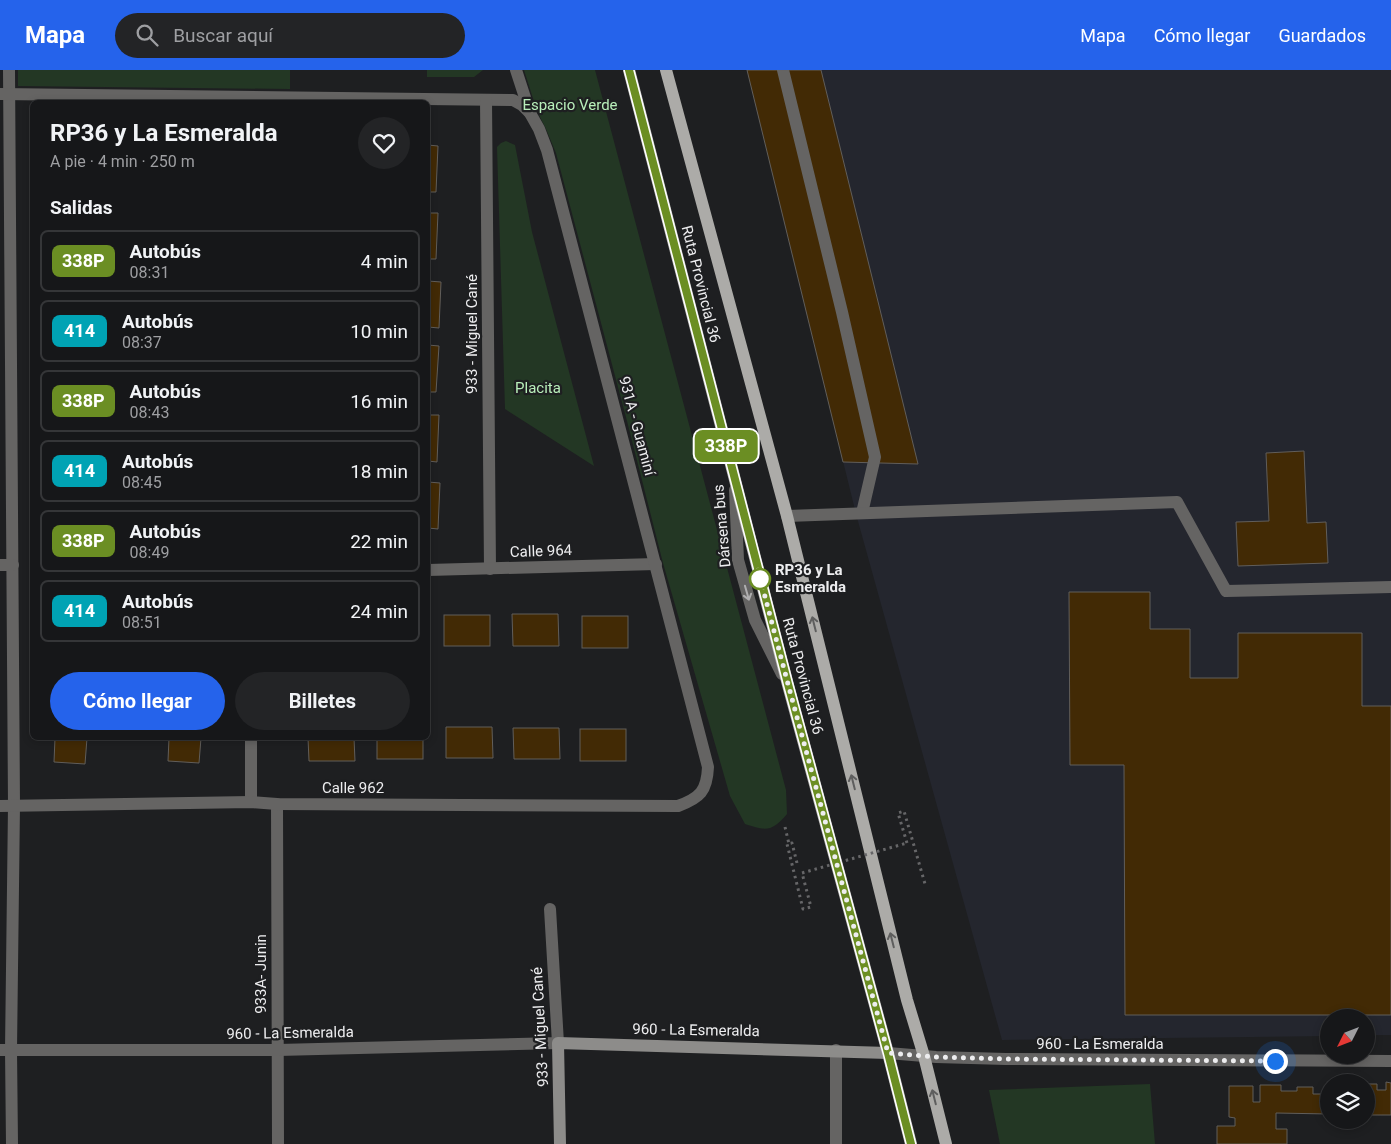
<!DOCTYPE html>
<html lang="es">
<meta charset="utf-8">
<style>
:root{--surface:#161719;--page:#232426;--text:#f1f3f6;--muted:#9e9fa2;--line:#353638;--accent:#2563eb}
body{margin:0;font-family:Roboto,sans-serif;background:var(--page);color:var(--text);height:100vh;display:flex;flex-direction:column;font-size:19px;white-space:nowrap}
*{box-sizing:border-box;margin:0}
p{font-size:16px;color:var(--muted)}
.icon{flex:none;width:28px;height:28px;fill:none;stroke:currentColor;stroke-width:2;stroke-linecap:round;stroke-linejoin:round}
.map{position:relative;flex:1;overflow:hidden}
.sheet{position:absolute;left:30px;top:30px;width:400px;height:640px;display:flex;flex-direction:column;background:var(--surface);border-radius:8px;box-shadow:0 2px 8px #0003,0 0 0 1px var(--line)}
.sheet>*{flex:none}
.badge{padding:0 10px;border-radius:8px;font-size:18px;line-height:32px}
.needle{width:32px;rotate:228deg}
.fabs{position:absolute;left:1320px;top:939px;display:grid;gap:10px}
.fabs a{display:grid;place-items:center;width:55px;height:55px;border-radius:50%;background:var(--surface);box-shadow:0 2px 8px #0003,0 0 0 1px var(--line);font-size:25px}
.you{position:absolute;width:25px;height:25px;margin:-12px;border:4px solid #fff;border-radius:50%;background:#1a73e8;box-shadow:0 0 0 8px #1a73e833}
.map>.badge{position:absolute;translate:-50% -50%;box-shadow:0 0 0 2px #fff}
h2{padding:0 20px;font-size:19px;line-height:45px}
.round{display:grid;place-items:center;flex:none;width:52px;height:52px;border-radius:26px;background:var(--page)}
.summary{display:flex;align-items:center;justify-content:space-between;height:85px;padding:0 20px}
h1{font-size:24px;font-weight:700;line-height:38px}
.action{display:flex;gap:10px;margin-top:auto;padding:10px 20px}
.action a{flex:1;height:58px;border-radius:30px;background:var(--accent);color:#fff;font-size:20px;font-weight:700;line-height:58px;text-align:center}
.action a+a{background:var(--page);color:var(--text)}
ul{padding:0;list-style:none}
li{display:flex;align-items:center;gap:15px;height:62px;margin:0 10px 8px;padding:0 10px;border:2px solid var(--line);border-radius:8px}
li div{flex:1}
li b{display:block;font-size:19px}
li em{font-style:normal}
li .badge{min-width:55px;font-weight:700;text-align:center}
header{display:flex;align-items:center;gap:30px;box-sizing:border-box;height:70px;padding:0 25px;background:var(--accent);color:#fff}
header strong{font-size:24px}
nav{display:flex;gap:28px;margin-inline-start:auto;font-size:18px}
.search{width:350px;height:45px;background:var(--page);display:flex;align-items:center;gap:12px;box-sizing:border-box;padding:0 18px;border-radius:28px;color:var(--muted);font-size:19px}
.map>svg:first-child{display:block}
</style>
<header>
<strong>Mapa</strong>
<div class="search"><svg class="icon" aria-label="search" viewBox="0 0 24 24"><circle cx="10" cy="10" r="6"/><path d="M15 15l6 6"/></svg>Buscar aquí</div>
<nav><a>Mapa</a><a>Cómo llegar</a><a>Guardados</a></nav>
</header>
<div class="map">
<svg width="1391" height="1074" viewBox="0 0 1391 1074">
<rect width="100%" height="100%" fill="#1e1f21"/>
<!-- built -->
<polygon fill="#24262e" points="747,0 1391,0 1391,965 1366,965 1366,948 1329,948 1329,966 1002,970 856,444"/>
<!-- green -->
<g fill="#233724">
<polygon points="18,0 290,0 290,19 18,16"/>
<polygon points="427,0 483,0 474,7 427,7"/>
<path d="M524 0H595L786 720 787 744C772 762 766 761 745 754L730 726 663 493 627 351 556 83 546 59 537 41Z"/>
<polygon points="506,71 515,75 532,162 594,396 505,339 497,77 501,73"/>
<polygon points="1150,1014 1155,1074 1000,1074 989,1020"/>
</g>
<!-- building -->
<g fill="#422a05" stroke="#615e5b">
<polygon points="747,0 821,0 918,394 843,392"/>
<polygon points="428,75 438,76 436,122 428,122"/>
<polygon points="428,143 438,143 436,189 428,189"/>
<polygon points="428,211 441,212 439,258 428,257"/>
<polygon points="428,275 439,276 436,322 428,322"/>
<polygon points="428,345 439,345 437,392 428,391"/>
<polygon points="1304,381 1307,453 1326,452 1328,493 1238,496 1236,452 1269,451 1266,383"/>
<polygon points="428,412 440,413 438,459 428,458"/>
<polygon points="1069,522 1150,522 1150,559 1190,559 1190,608 1238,608 1238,563 1362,563 1362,636 1391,636 1391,945 1125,945 1124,695 1070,695"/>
<polygon points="512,544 558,544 559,576 513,576"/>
<rect x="444" y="545" width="46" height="31"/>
<rect x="582" y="546" width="46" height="32"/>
<polygon points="446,657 492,657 493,688 446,688"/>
<polygon points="513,658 559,658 560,689 514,689"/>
<rect x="580" y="659" width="46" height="32"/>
<polygon points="55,668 87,668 85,694 54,692"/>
<polygon points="169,668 201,668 199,693 168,691"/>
<polygon points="308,668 354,668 355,691 309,691"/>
<rect x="377" y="668" width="46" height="21"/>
<polygon points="1386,1012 1391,1013 1391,1045 1366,1045 1366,1014 1377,1014 1377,1020 1386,1020"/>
<polygon points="1260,1015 1281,1015 1281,1021 1297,1021 1297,1017 1313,1017 1313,1024 1329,1024 1329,1044 1276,1043 1276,1059 1287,1059 1287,1074 1217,1074 1217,1056 1235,1056 1235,1048 1229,1047 1229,1016 1253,1016 1253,1032 1260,1032"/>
</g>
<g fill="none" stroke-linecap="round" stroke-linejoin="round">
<!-- path -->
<g stroke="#666668" stroke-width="3" stroke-dasharray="2.5 4" stroke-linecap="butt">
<polyline points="785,757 789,774"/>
<polyline points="907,773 898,743 904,741 925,814"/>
<polyline points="797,793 792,773 787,774 803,839 811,837 802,803"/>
</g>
<!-- lane -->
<g stroke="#656463" stroke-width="12">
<polyline points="783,0 842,242 875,387 862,443"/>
<polyline points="735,420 738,490 755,550 782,604"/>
<polyline points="787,446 1177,432 1226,521 1391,517"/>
</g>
<!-- street -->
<g stroke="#656463" stroke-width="12">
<polyline points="9,0 14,735 11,980 12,1074"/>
<polyline points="0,24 513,30 522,35 530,43"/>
<polyline points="486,30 490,499"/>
<polyline points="0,495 13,495"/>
<polyline points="428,500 656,494"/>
<polyline points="251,732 251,668"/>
<polyline points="277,734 278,1074"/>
<path d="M0 736 251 732 277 734 678 736C700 728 707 721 708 697L547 80 539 59 530 43 516 0"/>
<polyline points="0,980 278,980 558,973 550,839"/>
<polyline points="888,983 936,987 1006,989 1391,991"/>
<polyline points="836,1074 836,980"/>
</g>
<!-- secondary -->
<polyline stroke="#8d8c8a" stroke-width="12" points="560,1074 558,973 888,983"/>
<!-- primary -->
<g stroke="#acaba8" stroke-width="12">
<polyline points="629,0 788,615 888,983 911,1074"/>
<polyline points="666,0 787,446 907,930 924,986 946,1074"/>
</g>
<!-- path-bridge -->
<polyline stroke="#666668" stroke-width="3" stroke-dasharray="2.5 4" stroke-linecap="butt" points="802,803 907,773"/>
</g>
<!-- one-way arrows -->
<defs><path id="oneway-shaft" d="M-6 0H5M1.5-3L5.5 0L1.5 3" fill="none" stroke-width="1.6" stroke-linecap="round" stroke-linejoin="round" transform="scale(1.25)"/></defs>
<use stroke="#b0afb0" href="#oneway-shaft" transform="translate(747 523) rotate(74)"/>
<g stroke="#5e5e5e">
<use href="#oneway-shaft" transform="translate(814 554) rotate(-104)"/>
<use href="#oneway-shaft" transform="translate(853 712) rotate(-104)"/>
<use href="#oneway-shaft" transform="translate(892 870) rotate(-104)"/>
<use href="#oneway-shaft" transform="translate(934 1027) rotate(-104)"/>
</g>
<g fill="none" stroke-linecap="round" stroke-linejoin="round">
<!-- line casing -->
<g stroke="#fff" stroke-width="11">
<polyline id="line" points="629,0 788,614 888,983 911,1074"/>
</g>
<!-- line -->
<use href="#line" stroke="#6b8e23" stroke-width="8"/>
<!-- walk -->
<polyline stroke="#ededef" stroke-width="5" stroke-dasharray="0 9" points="760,509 758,500 788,614 888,983 936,987 1006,989 1275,991"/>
</g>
<!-- markers -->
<circle fill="#fff" stroke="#6b8e23" stroke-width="2.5" cx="760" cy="509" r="10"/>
<g text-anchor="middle" stroke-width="4.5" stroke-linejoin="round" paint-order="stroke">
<!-- park labels -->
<g font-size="15" fill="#b8eeba" stroke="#1e1f21">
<text x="570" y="40">Espacio Verde</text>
<text x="538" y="323">Placita</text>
</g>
<!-- street labels -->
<g font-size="15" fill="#ededef" stroke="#1e1f21">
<text transform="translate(701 214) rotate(76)" y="5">Ruta Provincial 36</text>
<text transform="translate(472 264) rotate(-90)" y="5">933 - Miguel Cané</text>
<text transform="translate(637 356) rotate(75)" y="5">931A - Guaminí</text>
<text transform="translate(722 456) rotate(-95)" y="5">Dársena bus</text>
<text transform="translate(541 481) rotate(-2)" y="5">Calle 964</text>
<text transform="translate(803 606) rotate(75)" y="5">Ruta Provincial 36</text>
<text x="353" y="723">Calle 962</text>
<text transform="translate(261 904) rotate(-90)" y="5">933A- Junin</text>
<text transform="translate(540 957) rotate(-93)" y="5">933 - Miguel Cané</text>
<text transform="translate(696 960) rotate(1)" y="5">960 - La Esmeralda</text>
<text transform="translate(290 963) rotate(-1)" y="5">960 - La Esmeralda</text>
<text x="1100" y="979">960 - La Esmeralda</text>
</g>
<!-- stop labels -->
<g font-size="15" font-weight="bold" fill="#ededef" stroke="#1e1f21" text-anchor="start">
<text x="775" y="505">RP36 y La<tspan x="775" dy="17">Esmeralda</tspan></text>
</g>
</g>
</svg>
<div class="fabs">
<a><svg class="needle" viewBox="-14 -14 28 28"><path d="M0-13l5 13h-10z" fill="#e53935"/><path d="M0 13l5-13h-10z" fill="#9e9fa2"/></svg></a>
<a><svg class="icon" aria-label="layers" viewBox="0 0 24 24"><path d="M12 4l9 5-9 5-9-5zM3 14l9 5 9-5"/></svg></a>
</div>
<div class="you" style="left:1275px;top:991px"></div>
<b class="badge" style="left:726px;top:376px;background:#6b8e23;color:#fff">338P</b>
<section class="sheet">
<div class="summary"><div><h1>RP36 y La Esmeralda</h1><p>A pie · 4 min · 250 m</p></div><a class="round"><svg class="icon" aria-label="heart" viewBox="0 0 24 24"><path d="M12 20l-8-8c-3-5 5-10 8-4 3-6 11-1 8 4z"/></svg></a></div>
<h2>Salidas</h2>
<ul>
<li><span class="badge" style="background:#6b8e23;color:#fff">338P</span><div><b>Autobús</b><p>08:31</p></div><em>4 min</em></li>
<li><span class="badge" style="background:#00a3b4;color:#fff">414</span><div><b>Autobús</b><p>08:37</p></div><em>10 min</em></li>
<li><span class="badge" style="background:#6b8e23;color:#fff">338P</span><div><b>Autobús</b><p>08:43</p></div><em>16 min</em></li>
<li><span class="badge" style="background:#00a3b4;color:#fff">414</span><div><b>Autobús</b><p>08:45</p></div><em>18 min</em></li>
<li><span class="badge" style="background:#6b8e23;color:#fff">338P</span><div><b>Autobús</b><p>08:49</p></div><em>22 min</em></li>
<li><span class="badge" style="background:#00a3b4;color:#fff">414</span><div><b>Autobús</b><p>08:51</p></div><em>24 min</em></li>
</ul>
<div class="action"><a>Cómo llegar</a><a>Billetes</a></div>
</section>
</div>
